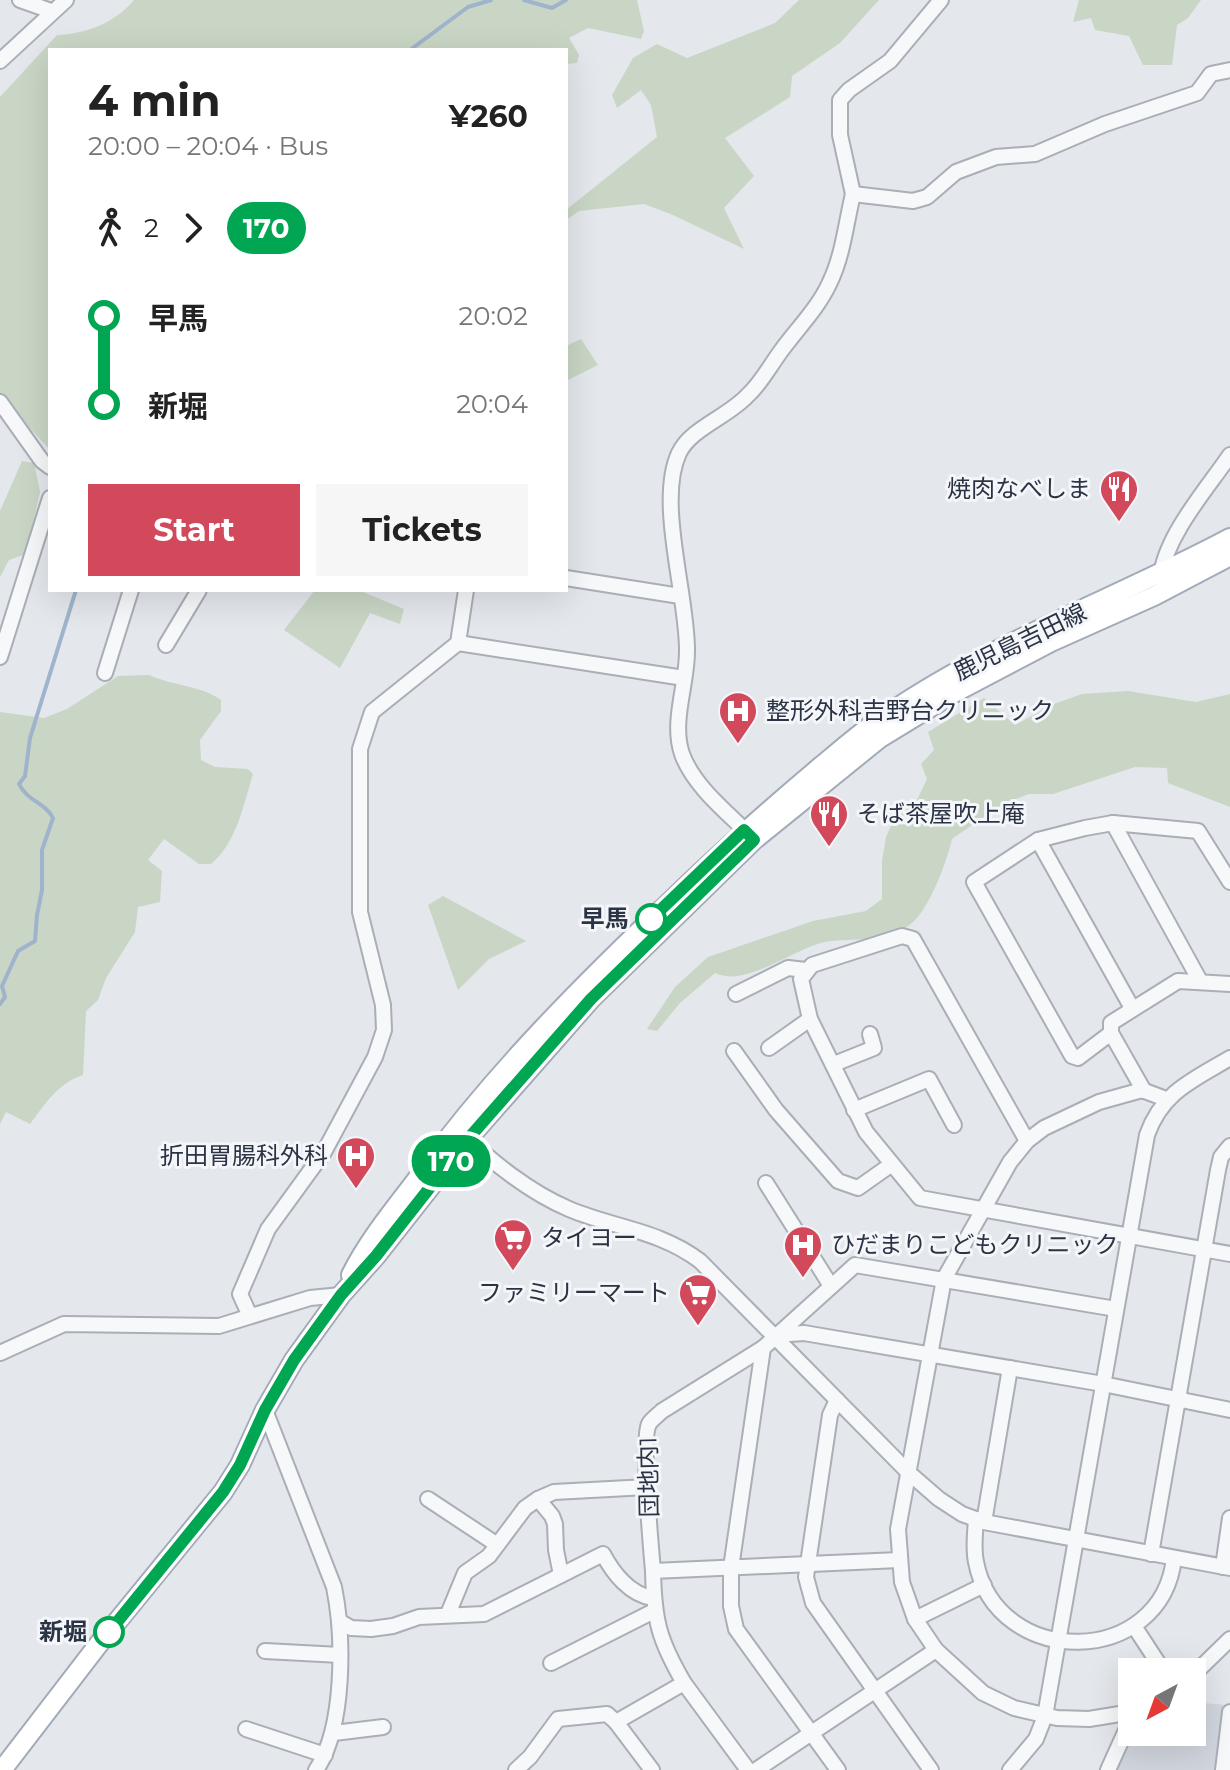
<!DOCTYPE html>
<meta charset="utf-8">
<style>
:root{--surface:#fff;--page:#f6f6f6;--text:#222;--muted:#767676;--accent:#d1495b}
body{margin:0;font-family:Montserrat,"Noto Sans JP",sans-serif;background:var(--page);color:var(--text);height:100vh;display:flex;flex-direction:column;font-size:30px;white-space:nowrap}
*{box-sizing:border-box;margin:0}
p{font-size:26px;color:var(--muted)}
.icon{flex:none;width:44px;height:44px;fill:none;stroke:currentColor;stroke-width:2;stroke-linecap:round;stroke-linejoin:round}
.map{position:relative;flex:1;overflow:hidden}
.sheet{position:absolute;left:48px;top:48px;width:520px;height:544px;display:flex;flex-direction:column;background:var(--surface);border-radius:0px;box-shadow:0 8px 32px #0002}
.sheet>*{flex:none}
.badge{padding:0 16px;border-radius:26px;font-size:28px;line-height:52px}
.needle{width:52px;rotate:221deg}
.buttons{position:absolute;left:1118px;top:1658px;display:grid;gap:16px}
.buttons a{display:grid;place-items:center;width:88px;height:88px;border-radius:0px;background:var(--surface);box-shadow:0 8px 32px #0002;font-size:40px}
.map>.badge{position:absolute;translate:-50% -50%;box-shadow:0 0 0 4px #fff}
.legs{display:flex;align-items:center;gap:12px;height:88px;padding:0 40px;font-size:26px}
.legs p{margin-inline-start:auto}
.overview{display:flex;align-items:center;justify-content:space-between;height:136px;padding:0 40px}
h1{font-size:44px;font-weight:700;line-height:60px}
.action{display:flex;gap:16px;margin-top:auto;padding:16px 40px}
.action a{flex:1;height:92px;border-radius:0px;background:var(--accent);color:#fff;font-size:32px;font-weight:700;line-height:92px;text-align:center}
.action a+a{background:var(--page);color:var(--text)}
ul{padding:0 40px;list-style:none}
li{display:flex;align-items:center;gap:28px;height:88px;font-size:30px}
li i{display:grid;place-items:center;width:12px;height:100%;margin:0 10px;background:currentColor}
li i::after{content:'';width:20px;height:20px;margin:-10px;border:6px solid;border-radius:50%;background:var(--surface)}
li p{margin-inline-start:auto}
li:first-child i{background:linear-gradient(#0000 50%,currentColor 0)}
li:last-child i{background:linear-gradient(currentColor 50%,#0000 0)}
.map>svg:first-child{display:block}
</style>
<div class="map">
<svg width="1230" height="1770" viewBox="0 0 1230 1770">
<rect width="100%" height="100%" fill="#e4e7ec"/>
<!-- built -->
<polygon fill="#d2d6de" points="1192,1702 1226,1705 1218,1770 1115,1770 1132,1732 1192,1732"/>
<!-- green -->
<g fill="#c9d6c5">
<path d="M134 0H637L644 31 641 39 588 28 569 38 579 55 577 63 566 64V50H50V450L0 396V97L57 35C86 34 115 23 134 0Z"/>
<polygon points="799,0 879,0 840,43 792,76 790,97 725,138 754,176 724,208 744,249 673,215 644,204 579,211 566,220 566,210 657,137 651,105 641,90 617,108 612,95 633,58 657,44 687,58 775,23"/>
<polygon points="1079,0 1201,0 1188,18 1177,25 1172,65 1143,65 1129,36 1095,30 1091,18 1073,22"/>
<polygon points="581,339 598,365 566,381 566,346"/>
<polygon points="22,461 34,463 40,492 26,554 9,560 0,577 0,511"/>
<polygon points="315,590 358,590 404,609 400,624 370,613 340,668 284,630"/>
<path d="M149 675C173 686 200 685 221 700V711L200 740 201 760 215 767 248 769 253 774C243 806 237 842 211 864H199L164 839 148 860 162 871 160 902 138 907 135 932 106 978 98 1000 86 1011 83 1075C58 1083 45 1104 30 1124L6 1112 0 1124V712L44 718 67 709 118 676Z"/>
<path d="M1128 691 1196 702 1230 694V807L1168 783 1167 768 1135 767 1053 794H1029L1001 805 952 839C947 861 930 907 913 922 889 943 861 938 831 941 798 944 748 989 715 973L680 1003 657 1031 647 1029 675 987 708 957 813 921 866 911 882 899V861L886 837 893 821 917 800 927 779 921 764 934 750 928 732 984 698 1015 725 1054 704 1082 694Z"/>
<polygon points="443,896 526,941 489,959 458,990 428,905"/>
</g>
<g fill="none" stroke-linecap="round" stroke-linejoin="round">
<!-- stream -->
<g stroke="#9fb4cc" stroke-width="4">
<polyline points="524,0 552,8 566,0"/>
<polyline points="410,50 468,7 491,0"/>
<path d="M0 1004 5 997 2 986 18 951 35 941 37 915 42 890V850L53 818C46 803 27 801 19 784L25 776 30 738 76 590"/>
</g>
<!-- minor casing -->
<g stroke="#a9aeb7" stroke-width="18">
<g id="minor">
<polyline points="20,0 51,11"/>
<polyline points="0,61 66,0"/>
<polyline points="853,194 840,135 840,100 849,90 890,61 941,0"/>
<polyline points="0,402 42,461 50,467"/>
<path d="M1161 574C1168 533 1206 490 1230 455"/>
<polyline points="566,578 680,596"/>
<polyline points="458,643 684,678"/>
<polyline points="166,645 199,590"/>
<polyline points="0,657 50,498"/>
<polyline points="105,673 131,590"/>
<polyline points="1113,823 1200,981"/>
<path d="M752 837C728 813 694 787 682 754 671 722 687 685 687 652 688 597 656 502 679 453 691 428 728 417 748 395 761 383 770 366 781 351 797 329 819 307 830 282 843 255 846 223 853 194L913 201 927 197 956 172 996 157 1035 154 1105 124 1197 93 1211 74 1230 70"/>
<polyline points="1038,840 1132,1008"/>
<polyline points="736,994 788,968 806,970"/>
<polyline points="1111,1033 1078,1058 1072,1056 974,882 1038,840 1085,828 1113,823 1198,831 1230,882"/>
<polyline points="769,1048 810,1019"/>
<polyline points="734,1051 776,1110 838,1181 858,1188 892,1164"/>
<polyline points="834,1064 874,1048 870,1034"/>
<polyline points="1144,1091 1111,1033 1111,1023 1178,981 1230,984"/>
<polyline points="854,1110 929,1079 954,1125"/>
<path d="M463 1135C494 1163 529 1192 569 1209 614 1228 659 1230 700 1261L909 1473 939 1499 962 1514 984 1522 1230 1568"/>
<polyline points="1027,1141 913,939 902,936 812,965 801,979 810,1019 866,1132 920,1198 1230,1254"/>
<polyline points="766,1183 831,1286"/>
<polyline points="250,1316 240,1294 268,1229 324,1152 375,1057 384,1030 383,1005 360,912 360,749 372,712 458,643 466,590"/>
<polyline points="775,1335 804,1333 1103,1384 1230,1410"/>
<polyline points="0,1353 64,1324 219,1326 310,1298 341,1295"/>
<polyline points="837,1400 830,1415 806,1577 813,1603 931,1770"/>
<path d="M265 1410 334 1587C344 1636 345 1728 316 1770"/>
<polyline points="428,1499 496,1544"/>
<polyline points="538,1499 552,1516 555,1524 556,1550 561,1575"/>
<path d="M976 1519C975 1534 973 1548 976 1562 997 1670 1162 1668 1174 1558"/>
<polyline points="984,1522 1010,1368"/>
<polyline points="1151,1554 1218,1170 1221,1157 1230,1146"/>
<polyline points="1223,1567 1230,1518"/>
<path d="M653 1571C651 1548 641 1439 649 1424 651 1420 658 1415 662 1411L763 1348"/>
<polyline points="448,1614 465,1573 489,1556 525,1508 538,1499 554,1492 647,1487"/>
<polyline points="915,1619 984,1585"/>
<path d="M339 1621 351 1628 371 1629 393 1626 419 1617 484 1614 603 1554C613 1573 630 1595 653 1598"/>
<polyline points="1134,1626 1164,1672"/>
<polyline points="265,1651 340,1655"/>
<polyline points="551,1663 654,1611"/>
<polyline points="1192,1676 1230,1639"/>
<polyline points="684,1683 748,1770"/>
<polyline points="1132,1712 1089,1719 1057,1718 1014,1708 983,1693 936,1650 915,1619 902,1582 898,1529 944,1279 1010,1162 1027,1141 1044,1128 1099,1102 1142,1090 1166,1099"/>
<polyline points="246,1729 325,1755"/>
<polyline points="334,1733 383,1727"/>
<polyline points="516,1770 530,1757 558,1719 607,1714 616,1722"/>
<path d="M652 1770 616 1722 684 1683C659 1640 654 1621 653 1571L899 1560"/>
<polyline points="756,1770 936,1650"/>
<polyline points="838,1770 736,1629 731,1606 731,1568 763,1348 855,1265 1116,1309"/>
<path d="M1010 1770 1036 1739 1045 1716 1147 1135C1162 1092 1193 1080 1230 1058"/>
<polyline points="1108,1770 1132,1717"/>
<polyline points="1223,1770 1230,1712"/>
</g>
</g>
<!-- major casing -->
<g stroke="#a3abb8" stroke-width="22">
<g id="major">
<path d="M351 1275C370 1237 398 1205 423 1171 496 1072 583 984 672 900 720 853 769 810 820 767 837 753 854 738 872 725 981 646 1112 601 1230 538"/>
<polyline points="2,1770 98,1645 223,1492 240,1465 265,1410 294,1360 341,1295 376,1256 468,1139 591,999 754,840 880,738 952,694 1051,642 1154,596 1230,556"/>
</g>
</g>
<!-- minor -->
<use href="#minor" stroke="#f7f8fa" stroke-width="14"/>
<!-- major -->
<use href="#major" stroke="#fff" stroke-width="18"/>
</g>
<g fill="none" stroke-linecap="round" stroke-linejoin="round">
<!-- line-1 casing -->
<g stroke="#fff" stroke-width="18">
<polyline id="line-1" points="109,1632 223,1492 240,1465 265,1410 294,1360 341,1295 376,1256 468,1139 591,999 754,840 744,830 651,919"/>
</g>
<!-- line-1 -->
<use href="#line-1" stroke="#00a651" stroke-width="12"/>
</g>
<!-- icons -->
<defs>
<g id="restaurant-pin" transform="scale(2)"><path d="M0 17L-7.5 6A9.5 9.5 0 1 1 7.5 6Z" fill="#d1495b" stroke="#f4f6f9"/><path d="M-5-6h1v4h1v-4h1v4h1v-4h1v5L-1.5 .5V6h-2V.5L-5-1ZM5-6V6H3V1.5H1.5Q1.5-4 5-6Z" fill="#fff"/></g>
<g id="hospital-pin" transform="scale(2)"><path d="M0 17L-7.5 6A9.5 9.5 0 1 1 7.5 6Z" fill="#d1495b" stroke="#f4f6f9"/><path d="M-5-5h3v3.5h4V-5h3V5h-3V1.5h-4V5h-3Z" fill="#fff"/></g>
<g id="supermarket-pin" transform="scale(2)"><path d="M0 17L-7.5 6A9.5 9.5 0 1 1 7.5 6Z" fill="#d1495b" stroke="#f4f6f9"/><path d="M-6-5.5h2.5l.6 2H6L4.5 2H-2.5L-4.4-4H-6ZM-1.5 3.2a1.3 1.3 0 1 0 .1 0ZM3 3.2a1.3 1.3 0 1 0 .1 0Z" fill="#fff"/></g>
</defs>
<g fill-rule="evenodd">
<use href="#restaurant-pin" x="1119" y="489"/>
<use href="#hospital-pin" x="738" y="711"/>
<use href="#restaurant-pin" x="829" y="814"/>
<use href="#hospital-pin" x="356" y="1156"/>
<use href="#supermarket-pin" x="513" y="1238"/>
<use href="#hospital-pin" x="803" y="1245"/>
<use href="#supermarket-pin" x="698" y="1293"/>
</g>
<!-- markers -->
<g fill="#fff" stroke="#00a651" stroke-width="4">
<circle cx="651" cy="919" r="14"/>
<circle cx="109" cy="1632" r="14"/>
</g>
<g text-anchor="middle" stroke-width="6" stroke-linejoin="round" paint-order="stroke">
<!-- poi labels -->
<g font-size="24" fill="#2b3445" stroke="#f4f6f9" text-anchor="start">
<text x="1091" y="497" text-anchor="end">焼肉なべしま</text>
<text x="766" y="719">整形外科吉野台クリニック</text>
<text x="857" y="822">そば茶屋吹上庵</text>
<text x="328" y="1164" text-anchor="end">折田胃腸科外科</text>
<text x="541" y="1246">タイヨー</text>
<text x="831" y="1253">ひだまりこどもクリニック</text>
<text x="670" y="1301" text-anchor="end">ファミリーマート</text>
</g>
<!-- street labels -->
<g font-size="24" fill="#2b3445" stroke="#f4f6f9">
<text transform="translate(1020 642) rotate(-26)" y="8">鹿児島吉田線</text>
<text transform="translate(649 1477) rotate(-91)" y="8">団地内1</text>
</g>
<!-- stop labels -->
<g font-size="24" font-weight="bold" fill="#2b3445" stroke="#f4f6f9" text-anchor="end">
<text x="629" y="927">早馬</text>
<text x="87" y="1640">新堀</text>
</g>
</g>
</svg>
<div class="buttons">
<a><svg class="needle" viewBox="-14 -14 28 28"><path d="M0-13l5 13h-10z" fill="#e53935"/><path d="M0 13l5-13h-10z" fill="#767676"/></svg></a>
</div>
<b class="badge" style="left:451px;top:1161px;background:#00a651;color:#fff">170</b>
<section class="sheet">
<div class="overview"><div><h1>4 min</h1><p>20:00 – 20:04 · Bus</p></div><b>¥260</b></div>
<div class="legs"><svg class="icon" aria-label="walk" viewBox="0 0 24 24"><circle cx="13" cy="4" r="2"/><path d="M13 8l-2 6 4 7M11 14l-3 7M7 12l3-4h3l4 4"/></svg>2<svg class="icon" aria-label="forward" viewBox="0 0 24 24"><path d="M9 5l7 7-7 7"/></svg><b class="badge" style="background:#00a651;color:#fff">170</b></div>
<ul>
<li><i style="color:#00a651"></i><b>早馬</b><p>20:02</p></li>
<li><i style="color:#00a651"></i><b>新堀</b><p>20:04</p></li>
</ul>
<div class="action"><a>Start</a><a>Tickets</a></div>
</section>
</div>
